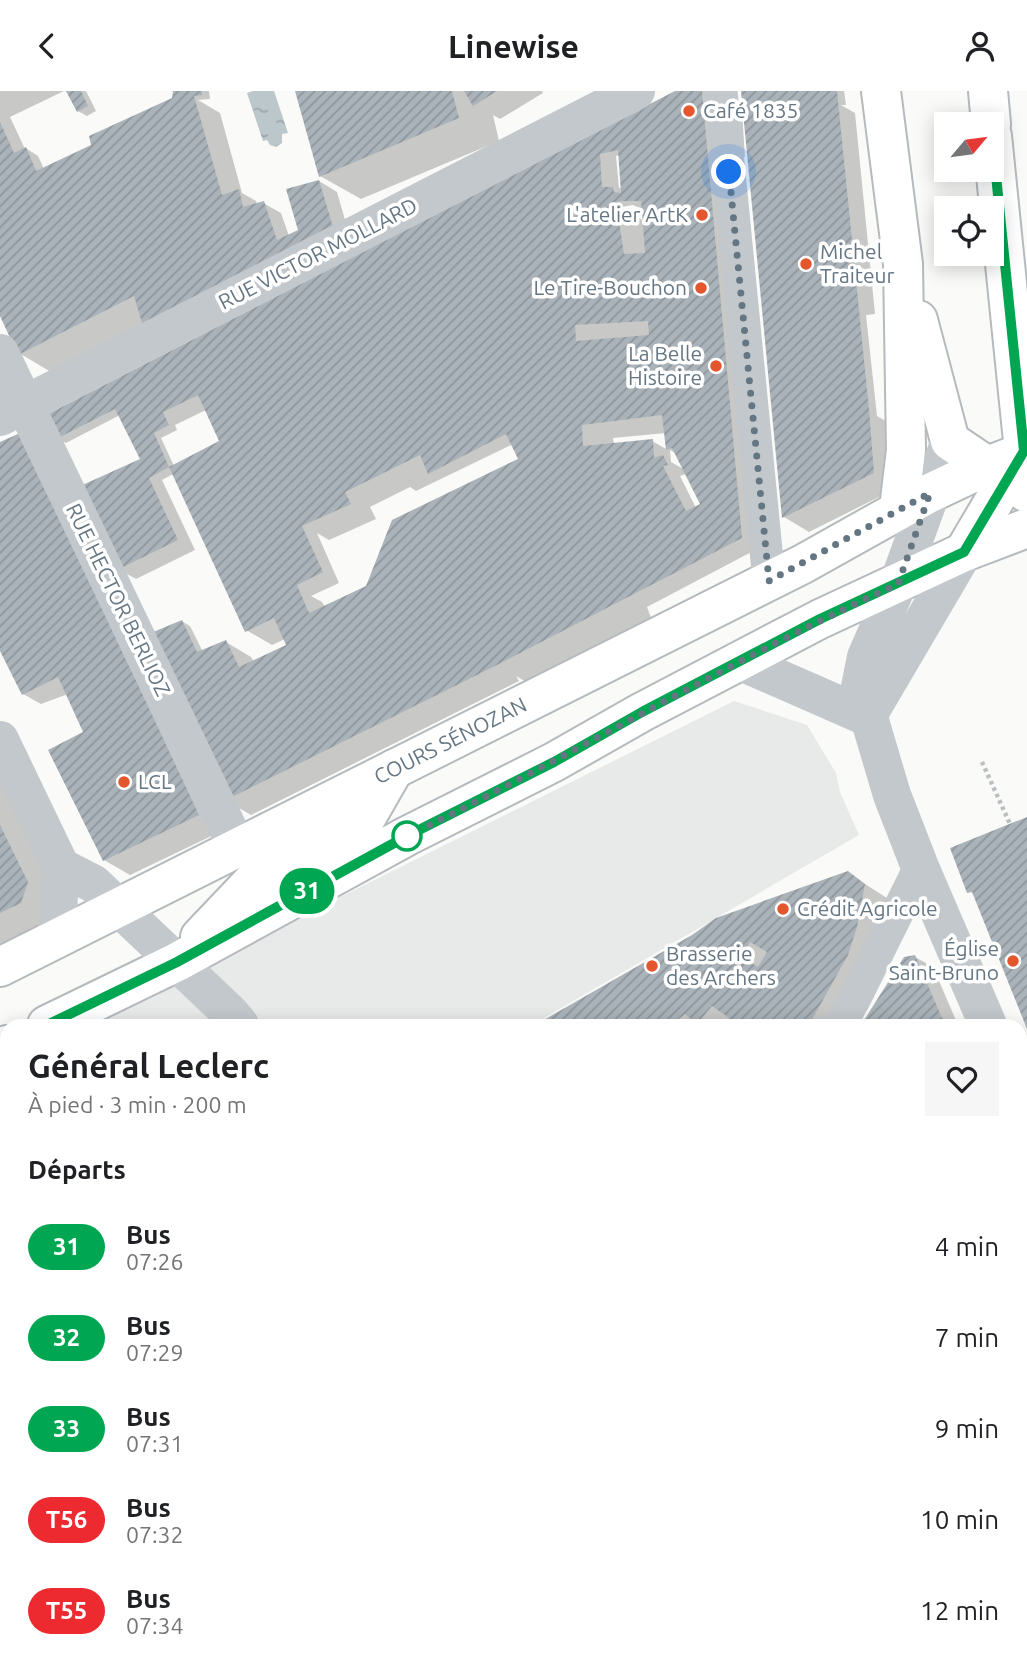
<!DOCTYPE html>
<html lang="fr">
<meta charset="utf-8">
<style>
:root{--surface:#fff;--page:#f6f6f6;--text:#202124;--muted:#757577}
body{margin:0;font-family:Ubuntu,sans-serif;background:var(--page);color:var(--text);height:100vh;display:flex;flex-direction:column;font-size:26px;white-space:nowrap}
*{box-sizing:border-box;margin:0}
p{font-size:23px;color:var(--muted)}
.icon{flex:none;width:38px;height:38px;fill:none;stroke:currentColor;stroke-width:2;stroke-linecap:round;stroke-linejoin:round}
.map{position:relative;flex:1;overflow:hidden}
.panel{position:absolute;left:0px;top:928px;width:1027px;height:653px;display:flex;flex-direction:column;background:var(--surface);border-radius:21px 21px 0 0;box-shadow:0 4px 18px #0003}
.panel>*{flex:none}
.badge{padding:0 14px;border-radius:23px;font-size:24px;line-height:46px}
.needle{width:46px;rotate:61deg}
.buttons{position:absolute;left:934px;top:21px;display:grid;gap:14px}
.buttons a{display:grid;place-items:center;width:70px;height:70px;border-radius:0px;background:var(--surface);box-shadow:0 4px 18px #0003;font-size:35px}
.you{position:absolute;width:35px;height:35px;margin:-18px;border:5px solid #fff;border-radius:50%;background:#1a73e8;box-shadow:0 0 0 10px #1a73e833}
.map>.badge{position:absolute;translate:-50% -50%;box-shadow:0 0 0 4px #fff}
h2{padding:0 28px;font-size:26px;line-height:63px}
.round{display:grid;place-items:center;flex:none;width:74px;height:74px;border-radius:0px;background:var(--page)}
.head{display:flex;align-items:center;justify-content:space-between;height:119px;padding:0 28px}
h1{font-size:33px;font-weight:700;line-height:52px}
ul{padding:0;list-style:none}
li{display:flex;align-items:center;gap:21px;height:91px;padding:0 28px}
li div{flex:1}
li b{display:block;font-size:26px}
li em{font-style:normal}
li .badge{min-width:77px;font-weight:700;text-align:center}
header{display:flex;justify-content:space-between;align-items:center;height:91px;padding:0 28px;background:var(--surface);font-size:32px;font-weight:700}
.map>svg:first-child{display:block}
</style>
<header><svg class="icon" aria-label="back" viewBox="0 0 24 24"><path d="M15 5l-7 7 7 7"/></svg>Linewise<svg class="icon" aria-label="person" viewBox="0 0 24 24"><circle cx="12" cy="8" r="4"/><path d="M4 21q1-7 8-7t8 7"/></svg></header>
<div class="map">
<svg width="1027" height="1580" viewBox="0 0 1027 1580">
<defs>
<pattern id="water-ripples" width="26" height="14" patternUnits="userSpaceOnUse" patternTransform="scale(1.75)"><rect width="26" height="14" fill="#bbc7cb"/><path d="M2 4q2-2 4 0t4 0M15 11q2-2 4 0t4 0" fill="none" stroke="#9ca6aa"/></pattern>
<pattern id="building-hatch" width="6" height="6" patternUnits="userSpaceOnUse" patternTransform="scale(1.75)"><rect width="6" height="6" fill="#aab3b9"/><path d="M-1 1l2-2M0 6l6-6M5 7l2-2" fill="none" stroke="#8e969c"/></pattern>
</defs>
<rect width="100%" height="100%" fill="#fafaf8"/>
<!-- built -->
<g fill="#e8e9e9">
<polygon points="734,610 807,634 836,682 840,701 859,744 532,934 89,934 154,906 278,837"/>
<polygon points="7,972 7,1239 0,1243 0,975"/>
</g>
<!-- water -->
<polygon fill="url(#water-ripples)" points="253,0 274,0 288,42 282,43 282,52 276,56 270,54 267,49 263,50 247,2"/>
<!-- shadow -->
<g fill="#0003" fill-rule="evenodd">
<polygon points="0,0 64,0 10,26 24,56 38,65 44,78 93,55 173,9 176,0 209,0 210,8 198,9 220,22 242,102 256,110 257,114 263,112 281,122 289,145 300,140 319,90 337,101 350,146 51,281 19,262 0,221"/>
<polygon points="68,0 86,0 96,20 87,25 78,20"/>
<polygon points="297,0 542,0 543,2 500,28 493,24 499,50 361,108 320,85"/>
<path d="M679 0H708L742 21 745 66 724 70 759 457 647 516 652 529 528 592 516 585 519 590 251 724 225 709 181 530 190 535 203 561 226 551 251 566 254 571 288 555 285 548 272 554 246 539 173 383 162 389 195 459 136 488 118 478 142 369 120 324 66 352 57 347ZM620 64 623 97H619L616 65ZM633 114 644 119V130L621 116ZM206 319 222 351 174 375 161 347 177 339 175 334ZM666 342 668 359 652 350 614 354 613 347ZM513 353 520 369 367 496 325 516 322 511 311 505 339 492 317 442 329 449 376 428 370 416 410 396 416 400ZM670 359 677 363 685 379 671 371ZM686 383 702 414 696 417 680 385Z"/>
<polygon points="743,0 844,0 846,14 841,14 855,22 875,223 866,224 877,325 894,335 899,396 809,441 784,426"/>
<polygon points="0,353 224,739 130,784 104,769 87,641 68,603 41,613 23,603 0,556"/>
<polygon points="0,676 68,816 0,865"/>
<polygon points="848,782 890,809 832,934 539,934 693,846"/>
<polygon points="915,866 933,876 958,934 864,934 905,868"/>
<polygon points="1020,1518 1027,1536 1027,1580 800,1580 813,1573 918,1573 919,1577 929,1573 1020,1573"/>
<polygon points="180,1573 249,1573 244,1580 176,1580"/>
<polygon points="266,1573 387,1573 382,1580 261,1580"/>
<polygon points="442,1573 557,1573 549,1577 550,1580 438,1580"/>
<polygon points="587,1573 703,1573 706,1580 590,1580"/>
</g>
<!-- building -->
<g fill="url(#building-hatch)" fill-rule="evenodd">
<polygon points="66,0 81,0 88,15 77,21"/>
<polygon points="173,0 202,0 202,4 194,5 222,104 239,98 243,116 264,110 277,149 298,139 286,98 319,89 333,136 143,235 134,205 18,264 0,225 0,31 14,62 26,56 36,80 91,54 89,45 172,7"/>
<polygon points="295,0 452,0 459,27 319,86"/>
<polygon points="464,0 497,0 473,15"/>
<path d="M675 0H702L742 447 495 575 224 710 146 544 182 529 197 561 226 549 239 576 286 554 274 527 245 541 169 376 149 387 178 449 117 479 78 396 140 368 115 318 56 348 44 325ZM618 59 621 102 614 101 613 96H602L600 63ZM622 110H641L645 162 624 163 616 111ZM648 230 649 244 576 250 575 234ZM198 304 219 350 169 376 154 342 169 334 163 321ZM662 324 666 359 672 357 700 413 686 420 663 375 668 374 663 364 654 367 653 348 583 355 582 334ZM506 343 518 368 392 429 366 495 309 522 297 494 323 481 302 435 351 413 345 401 420 364 428 383Z"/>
<polygon points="741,0 837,0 869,319 874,382 782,427"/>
<polygon points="20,342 199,724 103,770 48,659 83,641 58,586 22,604 0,560 0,351"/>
<polygon points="1027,726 1027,938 972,801 967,802 950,757"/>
<polygon points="0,734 28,791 21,812 0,822"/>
<path d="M848 780 865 793 857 836 848 864 809 934H725L729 927 712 915 697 933 685 923 671 934H535L692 844 716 827ZM750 851 767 861 758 876 742 866Z"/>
<polygon points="915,864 945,934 861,934 904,866"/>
<polygon points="1021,1537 1027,1555 1027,1580 989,1580 987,1573 1020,1573"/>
<polygon points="178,1573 224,1573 219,1580 173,1580"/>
<polygon points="264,1573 362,1573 357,1580 259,1580"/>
<polygon points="440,1573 519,1573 503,1580 435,1580"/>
<polygon points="585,1573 672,1573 658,1580 588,1580"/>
<polygon points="809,1573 905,1573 908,1579 924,1573 975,1575 963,1577 964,1580 796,1580"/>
</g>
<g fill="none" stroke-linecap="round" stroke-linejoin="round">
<!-- primary casing -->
<g stroke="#b5babe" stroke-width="42">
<g id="primary">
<polyline points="881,0 903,173 906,359 899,418"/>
<polyline points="988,0 991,33"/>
<polyline points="992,45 1024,360"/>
<polyline points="918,229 950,350 1027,402"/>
<polyline points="964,461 1020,366"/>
<polyline points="200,846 258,785 362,734 394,678"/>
<path id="s1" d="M0 876 803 473 930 402 987 375 1027 360"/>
<polyline points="47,934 177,871 407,745 554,671 642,621 820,528 964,461 1027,437"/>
<polyline points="0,957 7,954"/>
</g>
</g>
<!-- path -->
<polyline stroke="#bbbfc2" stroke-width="4.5" stroke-dasharray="3.5 3.5" stroke-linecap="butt" points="982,671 1010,733"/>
<!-- service -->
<g stroke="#c3c8cc" stroke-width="23">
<polyline points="0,1029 7,1026"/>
<polyline points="0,1129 7,1125"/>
</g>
<!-- pedestrian -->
<g stroke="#c3c8cc" stroke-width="33">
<polyline points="721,0 769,490"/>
<polyline points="840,934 856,905 920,776"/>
<polyline points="403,1580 408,1573"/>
</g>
<!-- minor -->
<g stroke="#c3c8cc" stroke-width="38">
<polyline points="0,262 237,756"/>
<polyline points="0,326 636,0"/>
<polyline points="950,350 898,493 866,566 860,596 892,704 920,776 988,934"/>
<polyline points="739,570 867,626"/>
<polyline points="867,626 964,461"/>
<polyline points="0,649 61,776 56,848"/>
<polyline points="61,776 94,793 230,922 240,934"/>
<polyline points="1020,1009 1027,1024"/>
<polyline points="1020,1439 1027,1436"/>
<polyline points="1020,1488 1027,1505"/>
<polyline points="143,1580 147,1573"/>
<polyline points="712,1580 726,1573"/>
</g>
<!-- primary -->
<use href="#primary" stroke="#fff" stroke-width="38"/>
</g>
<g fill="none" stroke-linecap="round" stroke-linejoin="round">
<!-- line casing -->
<g stroke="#fff" stroke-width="16">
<polyline id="line" points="47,934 177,871 407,745 554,671 642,621 820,528 964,461 1024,360 992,45"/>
</g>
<!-- line -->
<use href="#line" stroke="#00a651" stroke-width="10"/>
<!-- walk -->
<path stroke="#657683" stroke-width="7" stroke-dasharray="0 12.6" d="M407 745C572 665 730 569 898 493L930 402 769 490 729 81"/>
</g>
<!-- markers -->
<g fill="#e4572e" stroke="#fff" stroke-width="2.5">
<circle cx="689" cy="20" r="7"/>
<circle cx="702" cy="124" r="7"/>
<circle cx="806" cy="173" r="7"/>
<circle cx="701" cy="197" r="7"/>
<circle cx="716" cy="275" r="7"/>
<circle cx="124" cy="691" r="7"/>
<circle cx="783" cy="818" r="7"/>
<circle cx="1013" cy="870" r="7"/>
<circle cx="652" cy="875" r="7"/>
</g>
<circle fill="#fff" stroke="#00a651" stroke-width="3.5" cx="407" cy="745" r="14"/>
<g text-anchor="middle" stroke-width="7" stroke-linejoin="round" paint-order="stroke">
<!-- poi labels -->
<g font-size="21" fill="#657683" stroke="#fff" text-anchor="start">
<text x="703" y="27">Café 1835</text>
<text x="688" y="131" text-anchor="end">L'atelier ArtK</text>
<text x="820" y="168">Michel<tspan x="820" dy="24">Traiteur</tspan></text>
<text x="687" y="204" text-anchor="end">Le Tire-Bouchon</text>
<text x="702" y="270" text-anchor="end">La Belle<tspan x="702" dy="24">Histoire</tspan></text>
<text x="138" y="698">LCL</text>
<text x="797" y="825">Crédit Agricole</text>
<text x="999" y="865" text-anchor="end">Église<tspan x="999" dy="24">Saint-Bruno</tspan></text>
<text x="666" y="870">Brasserie<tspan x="666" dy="24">des Archers</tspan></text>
</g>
<!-- street labels -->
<g font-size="21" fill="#657683" stroke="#fff">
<text transform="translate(318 163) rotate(-27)" y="7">RUE VICTOR MOLLARD</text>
<text transform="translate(118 509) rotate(64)" y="7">RUE HECTOR BERLIOZ</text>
<text dy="7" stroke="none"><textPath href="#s1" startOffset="504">COURS SÉNOZAN</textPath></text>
</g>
</g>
</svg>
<div class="buttons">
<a><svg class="needle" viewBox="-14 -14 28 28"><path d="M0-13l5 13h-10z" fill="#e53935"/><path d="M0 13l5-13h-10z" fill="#757577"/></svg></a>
<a><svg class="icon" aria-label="locate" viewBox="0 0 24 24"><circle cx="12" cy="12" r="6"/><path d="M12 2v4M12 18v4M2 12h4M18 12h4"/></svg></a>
</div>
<div class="you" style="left:729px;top:81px"></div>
<b class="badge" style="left:307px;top:800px;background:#00a651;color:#fff">31</b>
<section class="panel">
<div class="head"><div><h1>Général Leclerc</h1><p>À pied · 3 min · 200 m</p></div><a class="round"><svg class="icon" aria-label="heart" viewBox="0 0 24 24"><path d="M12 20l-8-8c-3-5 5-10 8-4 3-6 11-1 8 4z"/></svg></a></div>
<h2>Départs</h2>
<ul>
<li><span class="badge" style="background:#00a651;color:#fff">31</span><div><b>Bus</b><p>07:26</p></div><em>4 min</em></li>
<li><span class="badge" style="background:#00a651;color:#fff">32</span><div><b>Bus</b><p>07:29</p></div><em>7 min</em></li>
<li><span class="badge" style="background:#00a651;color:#fff">33</span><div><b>Bus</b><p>07:31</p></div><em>9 min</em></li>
<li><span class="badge" style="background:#ec2a2f;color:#fff">T56</span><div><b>Bus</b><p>07:32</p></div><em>10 min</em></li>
<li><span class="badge" style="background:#ec2a2f;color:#fff">T55</span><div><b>Bus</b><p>07:34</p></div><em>12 min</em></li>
</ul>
</section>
</div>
